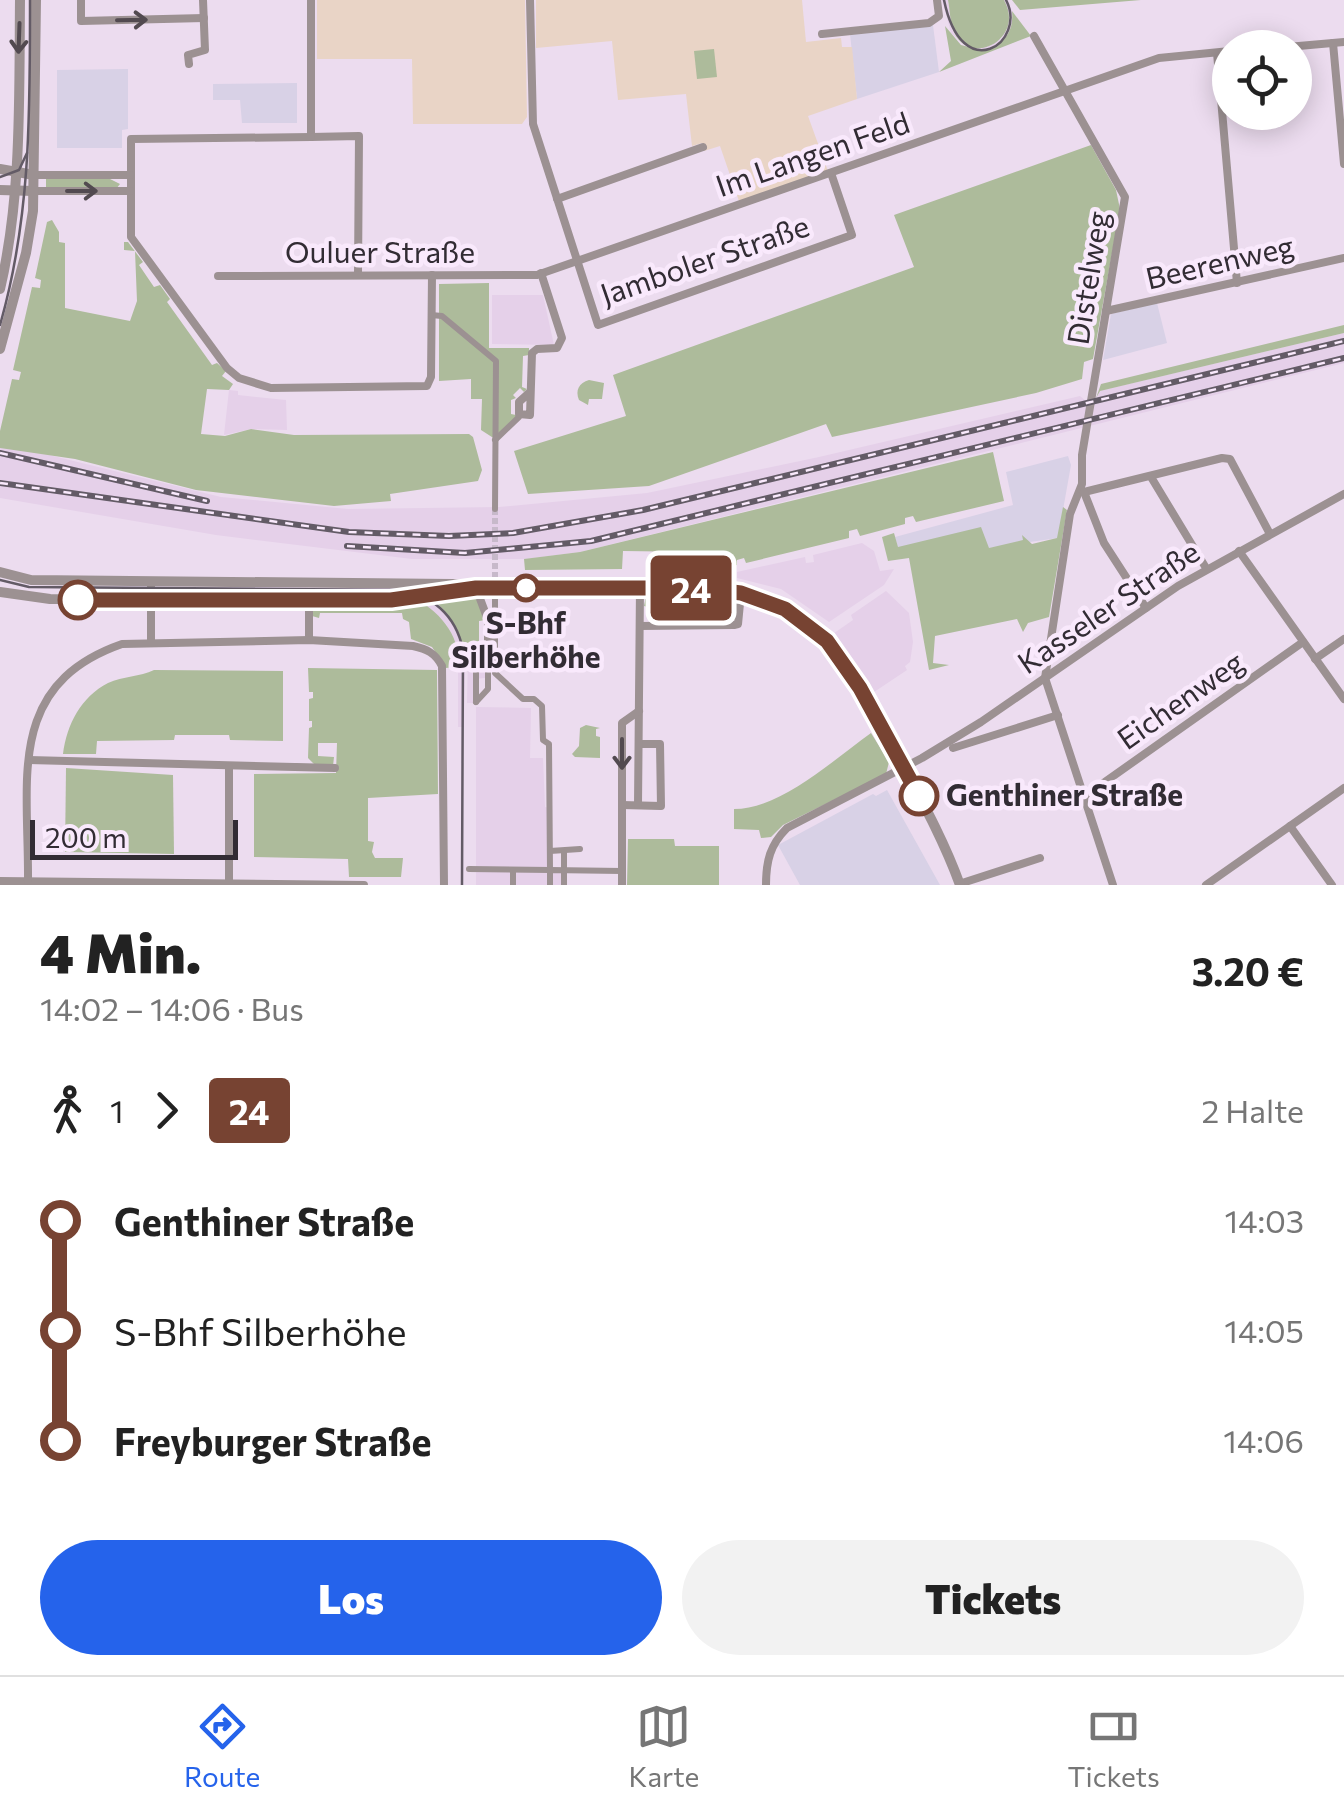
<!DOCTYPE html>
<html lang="de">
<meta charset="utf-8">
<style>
:root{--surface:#fff;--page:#f2f2f2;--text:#222;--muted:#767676;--line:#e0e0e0;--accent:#2563eb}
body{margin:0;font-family:Commissioner,sans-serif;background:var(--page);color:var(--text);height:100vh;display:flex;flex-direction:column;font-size:38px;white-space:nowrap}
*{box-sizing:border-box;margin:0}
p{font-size:32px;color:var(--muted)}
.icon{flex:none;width:55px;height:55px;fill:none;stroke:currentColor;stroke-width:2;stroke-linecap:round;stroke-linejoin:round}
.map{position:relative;height:885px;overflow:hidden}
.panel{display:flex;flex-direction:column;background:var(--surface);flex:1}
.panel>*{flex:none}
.badge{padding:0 20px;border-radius:8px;font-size:35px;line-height:65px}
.tools{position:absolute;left:1212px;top:30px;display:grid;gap:20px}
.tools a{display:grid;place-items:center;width:100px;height:100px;border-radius:50%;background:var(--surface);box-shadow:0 5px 25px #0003;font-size:50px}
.scale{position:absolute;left:30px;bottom:25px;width:208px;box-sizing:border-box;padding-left:10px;border:5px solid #322c34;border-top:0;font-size:28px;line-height:35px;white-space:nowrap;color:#322c34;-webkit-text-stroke:8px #f9e9fc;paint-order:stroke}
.map>.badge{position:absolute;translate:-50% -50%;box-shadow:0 0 0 5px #fff}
.legs{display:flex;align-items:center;gap:15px;height:110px;padding:0 40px;font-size:32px}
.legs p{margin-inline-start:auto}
.summary{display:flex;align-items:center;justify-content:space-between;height:170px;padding:0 40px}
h1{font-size:55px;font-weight:800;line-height:75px}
.button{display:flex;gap:20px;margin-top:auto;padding:20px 40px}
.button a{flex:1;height:115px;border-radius:60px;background:var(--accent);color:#fff;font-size:40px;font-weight:800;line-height:115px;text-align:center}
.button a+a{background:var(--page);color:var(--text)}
ul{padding:0 40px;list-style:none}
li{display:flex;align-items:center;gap:35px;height:110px;font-size:38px}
li i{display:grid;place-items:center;width:15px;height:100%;margin:0 12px;background:currentColor}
li i::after{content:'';width:25px;height:25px;margin:-12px;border:8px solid;border-radius:50%;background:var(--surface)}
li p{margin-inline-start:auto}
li:first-child i{background:linear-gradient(#0000 50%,currentColor 0)}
li:last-child i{background:linear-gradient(currentColor 50%,#0000 0)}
.tabs{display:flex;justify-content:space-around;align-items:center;height:140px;border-top:2px solid var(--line);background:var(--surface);font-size:28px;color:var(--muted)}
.tabs a{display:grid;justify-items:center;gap:5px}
.tabs .active{color:var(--accent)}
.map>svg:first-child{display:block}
</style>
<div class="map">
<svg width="1344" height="885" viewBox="0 0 1344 885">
<rect width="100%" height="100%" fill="#ecdcef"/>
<!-- built -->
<g fill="#e5d0e9">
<polygon points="942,0 948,0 954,31 965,43 982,48 1002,38 1010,18 1004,0 1008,0 1012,11 1011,28 1005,39 994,48 970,50 951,33"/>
<polygon points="492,295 543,295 554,345 492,344"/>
<polygon points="1344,333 1344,363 580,552 526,559 412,559 216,535 0,498 0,443 221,497 348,509 499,507 647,493 819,457 1080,396 1086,401 1096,398 1099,391"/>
<polygon points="229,390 238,391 238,395 286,400 287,430 251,429 224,435"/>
<polygon points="862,543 874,551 880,571 894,569 884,585 829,622 781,589 737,578 737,572 805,557 806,563 814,562 813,555"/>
<polygon points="158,587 392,588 423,594 158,594"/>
<polygon points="886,591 909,613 913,642 910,662 905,666 907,670 871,694 830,636 853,620 851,615"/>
<polygon points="431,598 454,621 461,635 465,662 458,662 456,646 446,624 417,600"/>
<polygon points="485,654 485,678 473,679 473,703 467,703 468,656"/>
<polygon points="458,666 465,666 464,727 458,727"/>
<polygon points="476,707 531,708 530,758 543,758 545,807 550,808 550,870 564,870 564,885 476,885"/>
</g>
<!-- industrial -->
<g fill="#d8d1e6">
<polygon points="933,25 939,72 857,99 850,34"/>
<polygon points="128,69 128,129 122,130 122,148 57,148 57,70"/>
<polygon points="297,83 297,123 242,123 240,100 213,100 213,84"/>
<polygon points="1157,303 1167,343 1103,360 1111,314"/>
<polygon points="1068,456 1071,465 1058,538 989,548 898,548 895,537 1013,505 1006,472"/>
<polygon points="887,790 940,885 800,885 778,845 873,794 876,796"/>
</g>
<!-- education -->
<g fill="#e9d4c6">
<polygon points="317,0 525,0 527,117 522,124 413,124 412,59 317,59"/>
<polygon points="536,0 802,0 806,42 841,38 842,47 852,47 857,99 808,116 829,174 740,204 720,146 704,151 702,143 692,146 686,94 618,100 612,41 536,48"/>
</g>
<!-- green -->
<g fill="#adbb9b">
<path d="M948 0H1004C1026 39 970 68 954 32 950 23 950 10 948 0Z"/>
<polygon points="1012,0 1141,0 1020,10"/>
<path d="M1012 11 1031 36 939 72 951 61 945 26 961 45 984 51C1004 45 1014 32 1012 11Z"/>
<polygon points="714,49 717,77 697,79 694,51"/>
<polygon points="1091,145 1116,190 1120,209 1093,359 1084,362 1082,379 1036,393 832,437 826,424 649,486 528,494 514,451 626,416 613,375 914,267 894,215"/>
<polygon points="46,178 108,178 120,184 116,189 46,188"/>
<polygon points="52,220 59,232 59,242 65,243 65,308 130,321 137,301 135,251 124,250 124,242 128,242 143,262 139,265 154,287 160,285 170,299 167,302 212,365 217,363 226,371 222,376 233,384 229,390 207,389 201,434 225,436 251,429 294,435 469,434 473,437 482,470 478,481 390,494 391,501 334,506 196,490 75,459 0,448 0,431 12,379 19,380 21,372 13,370 32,287 40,288 41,280 35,278 47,222"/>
<polygon points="489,283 489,348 529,348 529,355 523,356 522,387 527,389 524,392 520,388 513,395 516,398 511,400 511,414 516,415 516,419 495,439 481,430 482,399 471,399 471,379 439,381 439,284"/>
<polygon points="1344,325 1344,333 1100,391 1096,398 1101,384"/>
<path d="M589 380 604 383 602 399H589L588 405 579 400C575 390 579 383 589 380Z"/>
<polygon points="993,452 1004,501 916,522 913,516 905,518 905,524 860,536 857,529 849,531 849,538 746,563 744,558 737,560 737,565 713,571 700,570 699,552 623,551 622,569 525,570 524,559 580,552"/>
<polygon points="1063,507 1067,510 1049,617 1028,623 1023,632 1017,619 935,636 933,663 949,665 929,670 909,558 888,561 882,537 894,533 898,547 981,527 989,548 1023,540 1022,535 1032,544 1057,538"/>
<path d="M476 594 486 620 479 621V654L468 656 465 662C463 634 453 617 431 598Z"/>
<polygon points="691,594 723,597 735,604 735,620 670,623 670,618 724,618 724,603 652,602 652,608 644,606 646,596"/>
<path d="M417 600C441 612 465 642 455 667L446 668 432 647 411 639 409 622 403 619 402 613H320L319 618 312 616V610L319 604Z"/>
<polygon points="308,668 437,670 438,794 368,798 368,841 374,842 372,852 375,858 403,858 401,877 349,877 348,859 254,857 254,774 336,773 337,743 318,743 318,756 334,757 333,766 314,764 308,758 309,728 312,727 312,721 309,721 309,699 313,698 313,692 309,692"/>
<path d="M154 670 283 671V741L230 740 229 735H175L174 740 97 741 96 754H63C67 724 81 697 108 683 123 676 140 677 154 670Z"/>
<polygon points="586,725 600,728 596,729 596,736 600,737 600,758 575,757 572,754 579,746 580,728"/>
<path d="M871 733 889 762 886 774 783 825 771 837 761 838 759 830 734 829V809C781 809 833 760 871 733Z"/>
<polygon points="66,768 173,775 174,854 65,852"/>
<polygon points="628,839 674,839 675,846 719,846 719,885 627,885"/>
</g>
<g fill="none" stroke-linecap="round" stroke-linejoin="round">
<!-- pedestrian-tunnel -->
<polyline stroke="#c7b9ca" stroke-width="6" stroke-dasharray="6 3" stroke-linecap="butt" points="495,509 495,588"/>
<!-- pedestrian -->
<g stroke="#9c9192" stroke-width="6">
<polyline points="431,315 442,316 496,361 495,509"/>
<polyline points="495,440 519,417"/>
<polyline points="476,702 476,665 495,664"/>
<polyline points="476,702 488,689 488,653"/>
<polyline points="550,851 580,849"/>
<polyline points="564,852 564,885"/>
<polyline points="469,869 550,870 549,744 543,740 542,706 534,699 523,699 495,673 495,597"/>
<polyline points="513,885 513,870"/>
<polyline points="550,885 550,870 622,871"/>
</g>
<!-- minor -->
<g stroke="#9c9192" stroke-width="8">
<polyline points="81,0 81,21 204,18"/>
<polyline points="311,0 311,137 359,136 358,275"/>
<polyline points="530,0 533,124 598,325 852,235 831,173"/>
<polyline points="822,34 929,23 939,16 937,0"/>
<polyline points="1034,36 1125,197 1082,455 1082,484 1070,514 1045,678 1113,885"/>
<polyline points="1333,43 1344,164"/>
<polyline points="1276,48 1344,42"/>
<polyline points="1217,53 1237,283"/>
<polyline points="189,64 188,55 205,50 203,0"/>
<polyline points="311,137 131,139 131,237 227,368 239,378 271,388 427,386 431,377 432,275"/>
<polyline points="34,175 130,175"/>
<polyline points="34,191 130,191"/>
<polyline points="557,199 703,147"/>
<polyline points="218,276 537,275 1159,58 1230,51"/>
<polyline points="1106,311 1344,258"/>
<polyline points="529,393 519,402 519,414 530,415 532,353 537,349 557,348 562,338 541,273"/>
<polyline points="1151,477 1206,568"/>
<polyline points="1081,489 1084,492 1222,458 1230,459 1270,534"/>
<polyline points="1084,492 1104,543 1146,608"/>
<polyline points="1239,551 1344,699"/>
<polyline points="151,582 151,642"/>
<polyline points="476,588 488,620 488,653"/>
<polyline points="309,600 309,640"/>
<polyline points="640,626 734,625 738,624 741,593"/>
<polyline points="1315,659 1344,639"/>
<polyline points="953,748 1058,715"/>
<polyline points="29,760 335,768"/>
<polyline points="1085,796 1303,642"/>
<polyline points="622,805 661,806 660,744 639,744"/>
<polyline points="638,805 640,588"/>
<polyline points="1290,826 1332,885"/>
<polyline points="0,881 364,885"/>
<path d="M28 881C29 780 5 685 122 644L309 640 413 646C427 649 435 653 442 666L444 885"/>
<polyline points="959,884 1040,858"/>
<polyline points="229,885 229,767"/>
<polyline points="622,885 622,723 639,711"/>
<path d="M766 885C766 861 770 845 787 828L922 758 981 722 1178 586 1344 494"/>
<polyline points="1206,885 1344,788"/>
</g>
<!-- tertiary -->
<g stroke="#9c9192" stroke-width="10">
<polyline points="0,169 34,175"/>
<polyline points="0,190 34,191"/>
<path d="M0 289C22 196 19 95 20 0"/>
<polyline points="0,349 26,253 33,211 36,0"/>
<path d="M0 572 31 580 452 584C542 597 635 579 725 590 821 602 861 686 901 762 923 803 944 841 960 885"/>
<polyline points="0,592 50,599 391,600 467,590"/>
</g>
<!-- tram -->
<g stroke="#635b66" stroke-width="2.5">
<path d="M944 0C962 88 1028 42 1006 0"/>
<polyline points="0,177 19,170 27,153"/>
<path d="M0 325C31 217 30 112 30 0"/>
<path d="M0 580 29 587 396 590C431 593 456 615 463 650L462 885"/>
</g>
<!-- rail casing -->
<g stroke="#635b66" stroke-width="6">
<g id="rail">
<polyline points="0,453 207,501"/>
<polyline points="0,483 349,532 449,536 513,533 643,510 1344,341"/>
<polyline points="347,546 465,553 591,541 1344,358"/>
</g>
</g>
<!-- rail -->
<use href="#rail" stroke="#f9e9fc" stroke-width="2.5" stroke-dasharray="8" stroke-linecap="butt"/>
</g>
<!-- one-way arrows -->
<defs><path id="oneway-shaft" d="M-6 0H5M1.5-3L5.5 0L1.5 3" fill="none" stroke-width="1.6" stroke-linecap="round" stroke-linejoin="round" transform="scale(2.5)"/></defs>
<g stroke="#524a50">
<use href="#oneway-shaft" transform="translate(132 20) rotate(-1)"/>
<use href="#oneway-shaft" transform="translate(19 38) rotate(92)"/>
<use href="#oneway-shaft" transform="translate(82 191)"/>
<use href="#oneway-shaft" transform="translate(622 754) rotate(90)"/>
</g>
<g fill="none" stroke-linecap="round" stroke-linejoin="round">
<!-- line-1 casing -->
<g stroke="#fff" stroke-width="22">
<polyline id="line-1" points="78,600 391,600 476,588 699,588 741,593 785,609 827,641 860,688 919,796"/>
</g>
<!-- line-1 -->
<use href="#line-1" stroke="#774332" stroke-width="15"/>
</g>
<!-- markers -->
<g fill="#fff" stroke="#774332" stroke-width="5">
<circle cx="526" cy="588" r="12"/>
<circle cx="78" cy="600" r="18"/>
<circle cx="919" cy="796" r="18"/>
</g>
<g text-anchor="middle" stroke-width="9" stroke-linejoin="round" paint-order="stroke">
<!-- street labels -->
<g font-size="30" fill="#322c34" stroke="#f9e9fc">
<text transform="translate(813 155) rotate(-19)" y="10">Im Langen Feld</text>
<text x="380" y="263">Ouluer Straße</text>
<text transform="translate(705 261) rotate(-19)" y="10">Jamboler Straße</text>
<text transform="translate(1220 263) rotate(-13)" y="10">Beerenweg</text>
<text transform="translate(1089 278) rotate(-81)" y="10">Distelweg</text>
<text transform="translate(1109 608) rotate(-34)" y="10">Kasseler Straße</text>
<text transform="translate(1181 701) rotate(-35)" y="10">Eichenweg</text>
</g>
<!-- stop labels -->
<g font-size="30" font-weight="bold" fill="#322c34" stroke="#f9e9fc">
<text x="526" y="634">S-Bhf<tspan x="526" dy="34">Silberhöhe</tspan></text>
<text x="946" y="806" text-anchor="start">Genthiner Straße</text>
</g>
</g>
</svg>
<div class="tools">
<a><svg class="icon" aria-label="locate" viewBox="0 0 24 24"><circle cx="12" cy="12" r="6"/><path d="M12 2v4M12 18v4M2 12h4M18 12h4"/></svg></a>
</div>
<div class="scale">200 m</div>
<b class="badge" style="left:691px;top:588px;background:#774332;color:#fff">24</b>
</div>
<section class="panel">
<div class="summary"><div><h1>4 Min.</h1><p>14:02 – 14:06 · Bus</p></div><b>3.20 €</b></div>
<div class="legs"><svg class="icon" aria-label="walk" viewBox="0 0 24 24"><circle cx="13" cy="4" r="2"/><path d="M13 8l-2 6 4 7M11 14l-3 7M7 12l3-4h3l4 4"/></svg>1<svg class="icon" aria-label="forward" viewBox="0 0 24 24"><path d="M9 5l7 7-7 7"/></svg><b class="badge" style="background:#774332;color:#fff">24</b><p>2 Halte</p></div>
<ul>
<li><i style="color:#774332"></i><b>Genthiner Straße</b><p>14:03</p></li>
<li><i style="color:#774332"></i><span>S-Bhf Silberhöhe</span><p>14:05</p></li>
<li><i style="color:#774332"></i><b>Freyburger Straße</b><p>14:06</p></li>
</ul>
<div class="button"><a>Los</a><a>Tickets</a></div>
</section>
<nav class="tabs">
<a class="active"><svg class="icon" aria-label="directions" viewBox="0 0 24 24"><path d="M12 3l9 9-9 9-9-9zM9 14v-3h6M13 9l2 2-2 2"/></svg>Route</a>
<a><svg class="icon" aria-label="map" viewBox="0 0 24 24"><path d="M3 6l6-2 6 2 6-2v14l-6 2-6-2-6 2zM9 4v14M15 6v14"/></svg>Karte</a>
<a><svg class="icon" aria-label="tickets" viewBox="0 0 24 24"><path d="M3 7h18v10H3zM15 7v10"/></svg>Tickets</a>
</nav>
